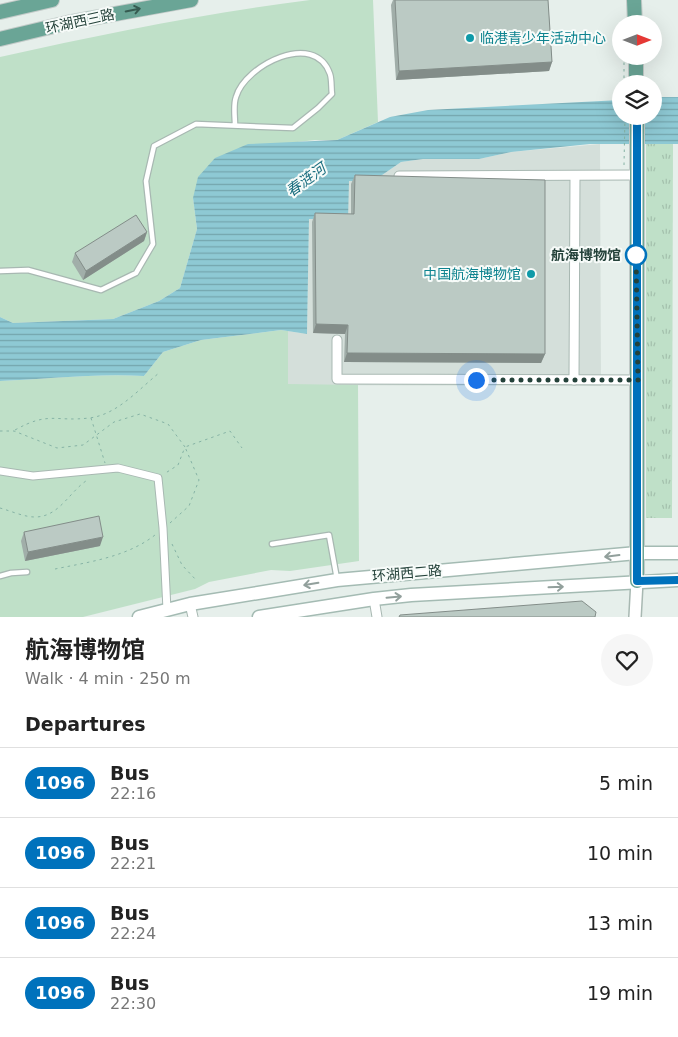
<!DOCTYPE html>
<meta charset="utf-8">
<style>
:root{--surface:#fff;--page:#f6f6f6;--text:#222;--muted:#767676;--line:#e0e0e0}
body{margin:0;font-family:"DejaVu Sans","Noto Sans SC",sans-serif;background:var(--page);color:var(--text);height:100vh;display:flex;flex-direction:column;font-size:19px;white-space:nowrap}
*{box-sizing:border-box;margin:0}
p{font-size:16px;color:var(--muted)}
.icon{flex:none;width:28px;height:28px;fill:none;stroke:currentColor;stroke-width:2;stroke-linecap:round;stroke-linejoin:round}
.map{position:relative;height:617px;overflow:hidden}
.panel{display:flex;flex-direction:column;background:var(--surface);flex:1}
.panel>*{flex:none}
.badge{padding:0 10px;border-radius:16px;font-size:18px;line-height:32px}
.needle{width:32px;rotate:90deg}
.buttons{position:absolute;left:612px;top:15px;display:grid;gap:10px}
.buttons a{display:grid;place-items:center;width:50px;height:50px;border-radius:50%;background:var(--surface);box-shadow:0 5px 20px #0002;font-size:25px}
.you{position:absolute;width:25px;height:25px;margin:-12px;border:4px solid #fff;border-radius:50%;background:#1a73e8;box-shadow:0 0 0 8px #1a73e833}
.map>.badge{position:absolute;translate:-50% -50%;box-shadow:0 0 0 2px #fff}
h2{padding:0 25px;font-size:19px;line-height:45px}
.round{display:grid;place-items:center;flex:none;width:52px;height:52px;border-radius:26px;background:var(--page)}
.head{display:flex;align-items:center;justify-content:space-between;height:85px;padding:0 25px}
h1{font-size:24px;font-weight:700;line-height:38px}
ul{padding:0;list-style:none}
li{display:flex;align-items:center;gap:15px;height:70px;padding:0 25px;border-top:1px solid var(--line)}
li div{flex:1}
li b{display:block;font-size:19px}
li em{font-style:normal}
li .badge{min-width:55px;font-weight:700;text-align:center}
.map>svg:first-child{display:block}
</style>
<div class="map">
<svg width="678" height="617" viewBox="0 0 678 617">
<defs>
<pattern id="grass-tufts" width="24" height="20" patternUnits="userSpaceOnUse" patternTransform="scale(1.25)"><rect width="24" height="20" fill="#bfe0c8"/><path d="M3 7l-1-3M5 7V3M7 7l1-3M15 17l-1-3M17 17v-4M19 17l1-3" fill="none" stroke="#a4c1ad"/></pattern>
<pattern id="water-rules" width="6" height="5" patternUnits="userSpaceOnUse" patternTransform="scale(1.25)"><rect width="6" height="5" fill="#8ec9d4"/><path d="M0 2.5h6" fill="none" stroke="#74a5ad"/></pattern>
</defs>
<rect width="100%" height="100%" fill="#e6efeb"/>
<!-- built -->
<polygon fill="#d4dfda" points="600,144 601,386 288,385 288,331 307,334 309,219 349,181 372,182 401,162 423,159 479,159 511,152"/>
<!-- grass -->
<polygon fill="url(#grass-tufts)" points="646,144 673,144 672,518 646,518"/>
<!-- green -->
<g fill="#bfe0c8">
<path d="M310 0H373L378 122 337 140H315L280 144 193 198 197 229 180 288 159 301 113 319 13 323 0 317V57C103 34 206 13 310 0Z"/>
<path d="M281 330 288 331V384L358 385 359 561 290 571 271 570 209 582 195 589 83 617H0V381C48 379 97 373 144 376L163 352 201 340Z"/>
</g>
<!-- water -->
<path fill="url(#water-rules)" d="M654 97H678V144H590L511 152 479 159H423L401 162 372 182 349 181 348 220 309 219 307 334 281 330 201 340 163 352 144 376C97 373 48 379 0 381V317L13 323 113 319 159 301 180 288 197 229 193 198 198 177 215 158 248 144 337 140 390 117 428 110 621 100V116H654Z"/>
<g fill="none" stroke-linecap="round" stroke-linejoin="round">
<!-- service casing -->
<g stroke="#a8b8b2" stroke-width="7">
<g id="service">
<path d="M0 271 28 270 101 290 136 273 153 244 146 181 154 146 196 124 293 128 318 108 332 94C331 88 332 80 330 74 315 30 245 65 236 97 233 105 235 117 235 125"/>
<polyline points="272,544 329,535 337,579"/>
<polyline points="0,576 11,573 27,572"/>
</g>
</g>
<!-- pedestrian casing -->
<g stroke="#a8b8b2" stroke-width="9">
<polyline id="pedestrian" points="0,471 33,476 118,468 158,478 163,528 167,610"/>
</g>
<!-- minor casing -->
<g stroke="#a8b8b2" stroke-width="11">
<g id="minor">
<polyline points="399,176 635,175"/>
<polyline points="337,340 337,379 639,380"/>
<polyline points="574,380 575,176"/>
<polyline points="374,599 377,617"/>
<polyline points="190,604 193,617"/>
</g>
</g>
<!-- tertiary casing -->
<g stroke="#a8b8b2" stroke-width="14">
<polyline id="tertiary" points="635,617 637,581"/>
</g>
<!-- secondary casing -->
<g stroke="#a4bbb3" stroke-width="15">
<g id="secondary">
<polyline points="139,617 190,604 337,580 637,553 678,553"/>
<polyline points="259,617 374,599 411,595 678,580"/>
</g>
</g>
<!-- primary casing -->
<g stroke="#c2cac8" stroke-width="16">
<g id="primary">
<polyline points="634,0 635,24"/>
<polyline points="0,12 52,0"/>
<polyline points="0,39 71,22 191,0"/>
<polyline points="636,56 636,84"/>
<polyline points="637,116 637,581"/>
</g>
</g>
<!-- path -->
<g stroke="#86b3a5" stroke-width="1" stroke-dasharray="2.5 4" stroke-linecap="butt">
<polyline points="624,56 624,84"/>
<polyline points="624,165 625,116"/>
<polyline points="91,418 105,463"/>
<path d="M15 430C49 411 55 422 89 418 117 415 139 389 159 373"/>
<polyline points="0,431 14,431 57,448 83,445 114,422 140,414 168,424 185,447 178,465 164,474"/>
<path d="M0 508C11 511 24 517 35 517 60 517 70 490 89 479"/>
<polyline points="170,523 189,506 199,480 185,447 230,431 242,448"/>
<polyline points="172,544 182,565 197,581"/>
<path d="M55 569C89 562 127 557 155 535"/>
</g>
<!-- service -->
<use href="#service" stroke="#fff" stroke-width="4.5"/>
<!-- pedestrian -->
<use href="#pedestrian" stroke="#fff" stroke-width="7"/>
<!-- minor -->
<use href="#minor" stroke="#fff" stroke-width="9"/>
<!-- tertiary -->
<use href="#tertiary" stroke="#fff" stroke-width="11"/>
<!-- secondary -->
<use href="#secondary" stroke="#fff" stroke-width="12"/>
<!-- primary -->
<use href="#primary" stroke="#6aa596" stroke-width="14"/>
</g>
<!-- wall -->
<g fill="#a1aea9">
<polygon points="393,0 548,0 552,62 549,71 396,80 391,5"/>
<polygon points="355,175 545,354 541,363 344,362 345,334 313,333 312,222 315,213 351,214 351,184"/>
<polygon points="147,232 144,241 83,280 72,262 75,253"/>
<polygon points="24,532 100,546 25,561 21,541"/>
</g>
<!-- shaded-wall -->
<g fill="#838d89">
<polygon points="552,62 549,71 396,80 399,71"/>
<polygon points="147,232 144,241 83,280 86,271"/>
<polygon points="316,324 348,325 345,334 313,333"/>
<polygon points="347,353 545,354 541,363 344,362"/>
<polygon points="103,537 100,546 25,561 28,552"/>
</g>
<!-- building -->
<g fill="#bbcac4" stroke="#838d89">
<polygon points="395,0 548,0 552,62 399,71"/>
<polygon points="355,175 545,180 545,354 347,353 348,325 316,324 315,213 354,214"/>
<polygon points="136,215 147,232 86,271 75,253"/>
<polygon points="99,516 103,537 28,552 24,532"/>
<polygon points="582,601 596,612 595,617 399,617 400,615"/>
</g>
<!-- one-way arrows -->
<defs><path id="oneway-shaft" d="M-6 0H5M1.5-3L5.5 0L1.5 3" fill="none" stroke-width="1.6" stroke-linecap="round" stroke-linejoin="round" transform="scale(1.25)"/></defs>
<use stroke="#365b51" href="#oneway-shaft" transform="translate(133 10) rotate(-11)"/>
<g stroke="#92a09c">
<use href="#oneway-shaft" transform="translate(612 556) rotate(173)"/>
<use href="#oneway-shaft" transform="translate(311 584) rotate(171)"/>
<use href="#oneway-shaft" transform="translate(556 587) rotate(-2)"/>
<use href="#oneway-shaft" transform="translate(394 597) rotate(-5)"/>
</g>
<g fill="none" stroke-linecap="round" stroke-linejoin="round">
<!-- line casing -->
<g stroke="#fff" stroke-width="11">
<polyline id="line" points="637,116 637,581 678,580"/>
</g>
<!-- line -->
<use href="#line" stroke="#0072bc" stroke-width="8"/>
<!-- walk -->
<polyline stroke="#24423a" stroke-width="5" stroke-dasharray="0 9" points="476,380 638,380 636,253 636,255"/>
</g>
<!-- markers -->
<g fill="#0f9aa8" stroke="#f7fbf9" stroke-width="2">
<circle cx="470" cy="38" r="5"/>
<circle cx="531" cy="274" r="5"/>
</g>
<circle fill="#fff" stroke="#0072bc" stroke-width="2.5" cx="636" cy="255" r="10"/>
<g text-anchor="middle" stroke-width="4" stroke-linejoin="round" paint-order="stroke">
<!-- street labels -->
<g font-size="14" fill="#24423a" stroke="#f7fbf9">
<text transform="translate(80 21) rotate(-12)" y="5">环湖西三路</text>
<text transform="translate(407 573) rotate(-5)" y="5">环湖西二路</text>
</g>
<!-- culture labels -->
<g font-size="14" fill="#0d838f" stroke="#f7fbf9" text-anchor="start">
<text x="480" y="43">临港青少年活动中心</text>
<text x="521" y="279" text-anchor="end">中国航海博物馆</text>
</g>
<!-- stop labels -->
<g font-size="14" font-weight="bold" fill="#24423a" stroke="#f7fbf9" text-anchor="end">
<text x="621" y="260">航海博物馆</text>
</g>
<!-- water labels -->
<g font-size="15" font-style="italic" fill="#1c6f80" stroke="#f7fbf9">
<text transform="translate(306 180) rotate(-36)" y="5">春涟河</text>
</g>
</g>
</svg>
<div class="buttons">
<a><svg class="needle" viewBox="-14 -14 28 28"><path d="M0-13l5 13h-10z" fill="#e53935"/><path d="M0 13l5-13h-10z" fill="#767676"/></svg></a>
<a><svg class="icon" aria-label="layers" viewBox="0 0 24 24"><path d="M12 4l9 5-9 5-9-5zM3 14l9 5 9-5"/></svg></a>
</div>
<div class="you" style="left:476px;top:380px"></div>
</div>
<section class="panel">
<div class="head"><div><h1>航海博物馆</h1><p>Walk · 4 min · 250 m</p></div><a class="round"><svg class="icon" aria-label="heart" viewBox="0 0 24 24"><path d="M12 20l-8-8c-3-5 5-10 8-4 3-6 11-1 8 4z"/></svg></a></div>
<h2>Departures</h2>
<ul>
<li><span class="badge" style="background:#0072bc;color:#fff">1096</span><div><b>Bus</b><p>22:16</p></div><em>5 min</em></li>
<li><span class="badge" style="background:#0072bc;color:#fff">1096</span><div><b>Bus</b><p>22:21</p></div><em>10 min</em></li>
<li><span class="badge" style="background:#0072bc;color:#fff">1096</span><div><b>Bus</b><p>22:24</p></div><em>13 min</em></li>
<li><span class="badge" style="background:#0072bc;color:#fff">1096</span><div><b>Bus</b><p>22:30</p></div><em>19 min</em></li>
</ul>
</section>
